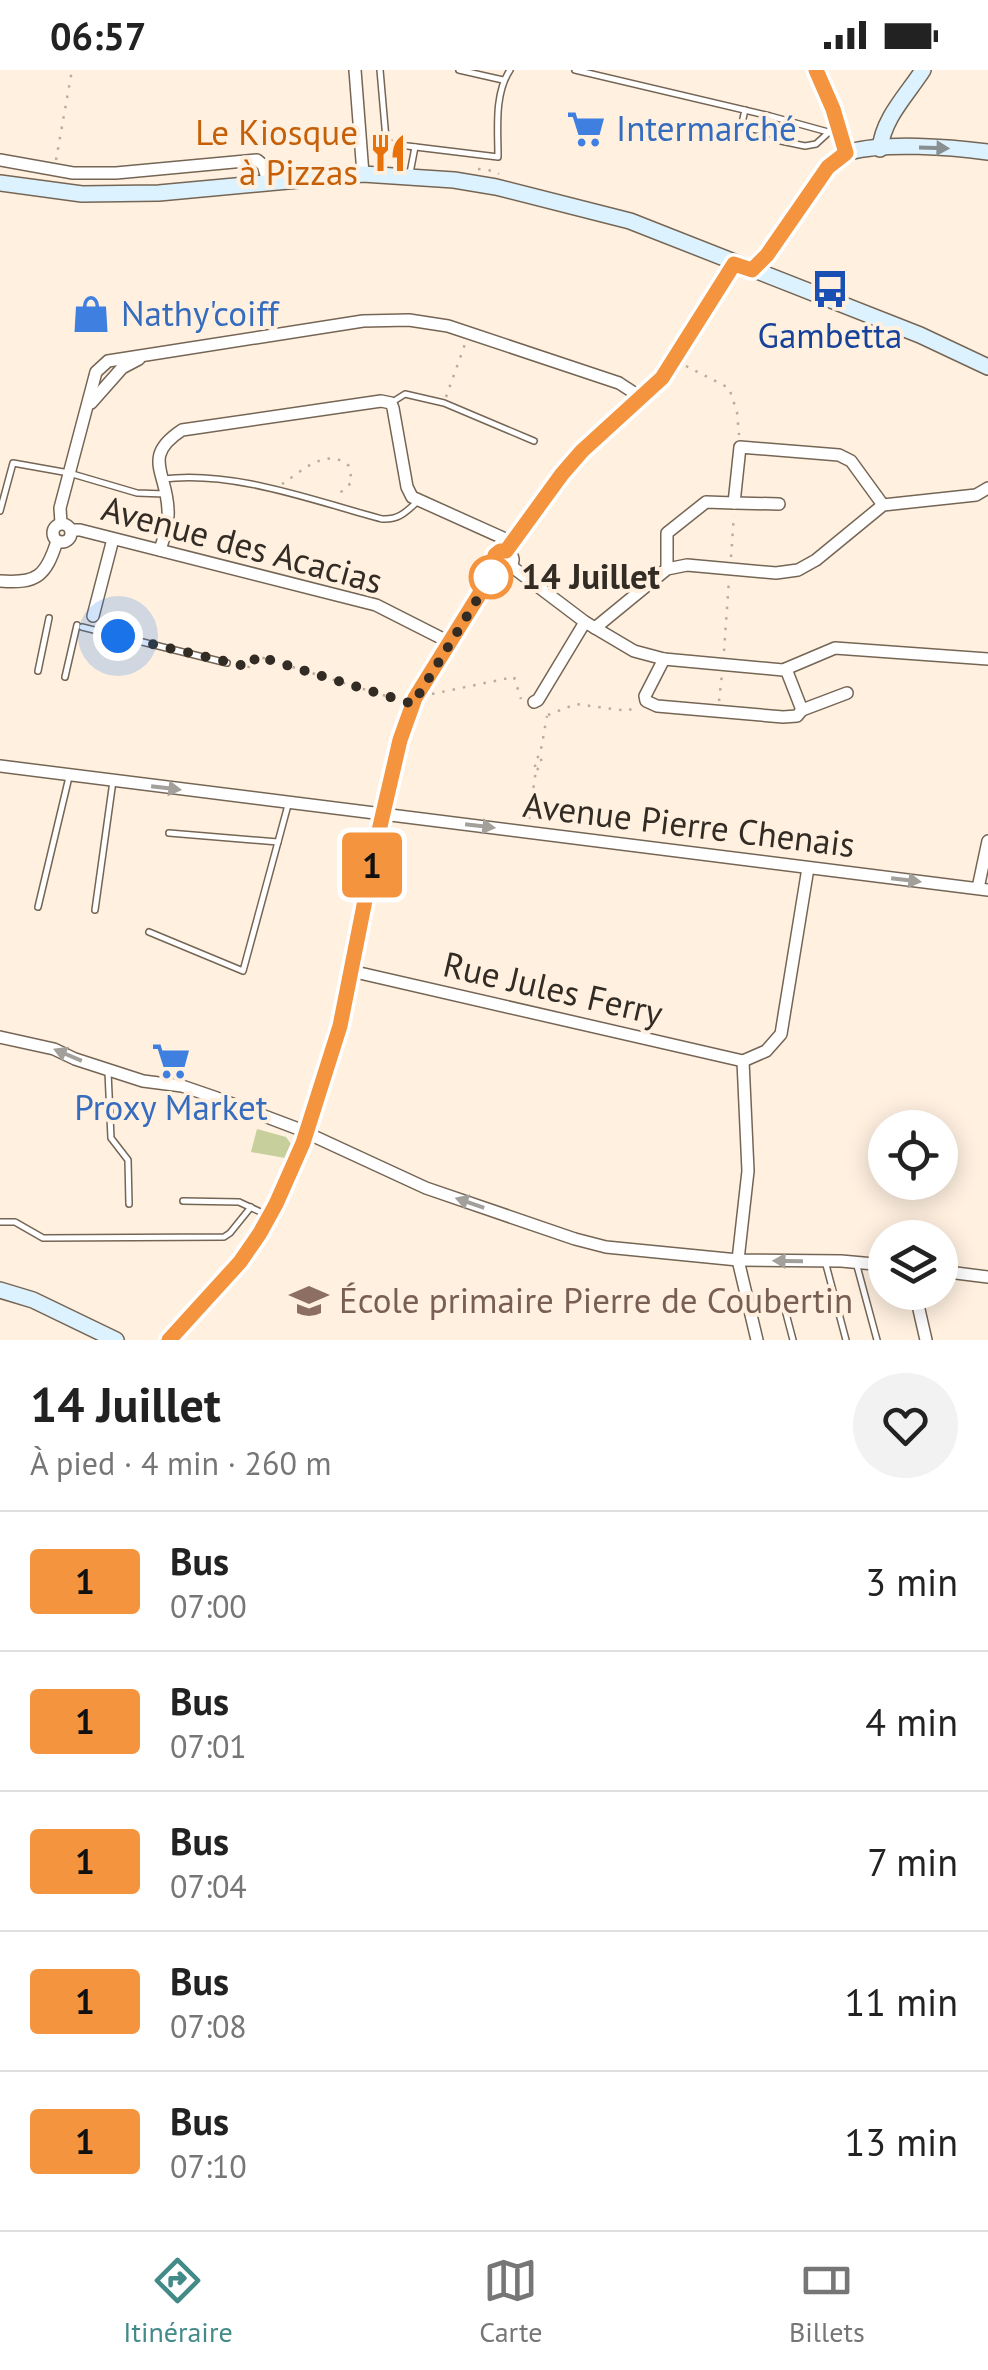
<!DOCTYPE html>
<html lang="fr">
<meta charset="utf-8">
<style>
:root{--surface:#fff;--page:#f2f2f2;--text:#222;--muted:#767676;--line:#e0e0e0;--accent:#438b89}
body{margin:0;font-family:"PT Sans",sans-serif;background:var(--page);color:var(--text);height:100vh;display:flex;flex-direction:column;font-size:38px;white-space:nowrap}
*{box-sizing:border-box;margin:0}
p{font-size:32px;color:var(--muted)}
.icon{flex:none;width:55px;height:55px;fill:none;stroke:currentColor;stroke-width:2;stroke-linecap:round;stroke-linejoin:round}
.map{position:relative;height:1270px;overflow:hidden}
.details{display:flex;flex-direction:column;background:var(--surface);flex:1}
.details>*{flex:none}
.badge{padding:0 20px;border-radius:8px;font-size:35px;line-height:65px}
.buttons{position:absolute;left:868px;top:1040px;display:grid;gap:20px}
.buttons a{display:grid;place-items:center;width:90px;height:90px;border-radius:50%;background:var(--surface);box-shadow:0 5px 25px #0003;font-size:50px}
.you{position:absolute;width:50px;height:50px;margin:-25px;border:8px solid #fff;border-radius:50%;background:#1a73e8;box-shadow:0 0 0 15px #1a73e833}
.map>.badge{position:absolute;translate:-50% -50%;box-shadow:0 0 0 5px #fff}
.round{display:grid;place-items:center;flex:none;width:105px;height:105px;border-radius:52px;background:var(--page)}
.headline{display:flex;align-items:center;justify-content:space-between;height:170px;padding:0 30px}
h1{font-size:48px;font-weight:700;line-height:75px}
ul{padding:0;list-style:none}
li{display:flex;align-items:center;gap:30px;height:140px;padding:0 30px;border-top:2px solid var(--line)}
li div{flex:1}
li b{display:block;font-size:38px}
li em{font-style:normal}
li .badge{min-width:110px;font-weight:700;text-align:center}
.status{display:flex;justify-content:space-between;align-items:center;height:70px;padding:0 50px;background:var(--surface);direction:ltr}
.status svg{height:28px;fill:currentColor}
.menu{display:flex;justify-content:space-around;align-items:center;height:140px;border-top:2px solid var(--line);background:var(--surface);font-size:28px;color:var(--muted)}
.menu a{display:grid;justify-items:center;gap:5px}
.menu .selected{color:var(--accent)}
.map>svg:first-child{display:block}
</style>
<div class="status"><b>06:57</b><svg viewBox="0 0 49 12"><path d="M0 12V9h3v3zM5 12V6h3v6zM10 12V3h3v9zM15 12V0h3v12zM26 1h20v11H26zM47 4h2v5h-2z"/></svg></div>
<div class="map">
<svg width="988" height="1270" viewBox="0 0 988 1270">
<rect width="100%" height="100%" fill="#fff0e0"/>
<!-- green -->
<polygon fill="#c7d09d" points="257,1059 286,1067 291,1074 285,1088 251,1082"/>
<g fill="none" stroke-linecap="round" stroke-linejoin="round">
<!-- lane casing -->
<g stroke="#756554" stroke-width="8">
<g id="lane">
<path d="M380 0 386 69 391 74 498 87C498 59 494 24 510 0"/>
<polyline points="459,0 503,10"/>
<polyline points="575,0 770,46 839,65"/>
<polyline points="745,40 741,57 768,62 781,71 805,76 816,74 828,63"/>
<polyline points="410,103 415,77"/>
<polyline points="394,331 405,324 444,333 534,371"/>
<path d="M163 409C234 400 314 431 382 449 399 450 406 442 418 431"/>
<polyline points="0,441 13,393 69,403 137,423 165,424"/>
<polyline points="82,557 227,593"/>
<polyline points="38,601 49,548"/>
<polyline points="65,607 77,555"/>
<polyline points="169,763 278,772"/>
<polyline points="38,837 69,707"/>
<polyline points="95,840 113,711"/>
<polyline points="149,862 243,901 288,735"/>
<polyline points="108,1002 111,1068 128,1090 129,1134"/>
<polyline points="183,1131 239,1132 267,1145"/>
<polyline points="0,1152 15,1152 43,1168 224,1167 230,1163 251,1137"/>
<polyline points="825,1191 846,1270"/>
<polyline points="857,1196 877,1270"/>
<polyline points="783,1232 793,1270"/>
</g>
</g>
<!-- street casing -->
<g stroke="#756554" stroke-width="14">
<g id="street">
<polyline points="355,0 363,104"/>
<polyline points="816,0 839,54 846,83"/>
<polyline points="0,90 73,103 116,103 257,90 263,95 268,111"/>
<polyline points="91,333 122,298 139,289"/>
<polyline points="734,433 779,434"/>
<polyline points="61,453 60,438 96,302 108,291 363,251 409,250 448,256 619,313 642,328"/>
<circle cx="62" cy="463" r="9"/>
<polyline points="71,460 80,460 376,535 451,573"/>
<path d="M160 480C164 467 169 454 168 440 167 402 141 387 182 360L381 331 391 333 393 338 407 417 412 427 512 472"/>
<path d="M506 481C513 484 515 490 511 496L502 499 495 494V485L500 481H506L562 403 583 381 662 308 734 194"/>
<polyline points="511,496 585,552 634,581 664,589 783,600 835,578 988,589"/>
<polyline points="667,499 667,463 706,432 734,433 740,377 839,385 851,391 883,435"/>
<path d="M0 511C37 514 46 506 57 471"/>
<polyline points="93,546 113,469"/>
<polyline points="595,558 667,499 687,495 776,503 798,500 816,490 883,435 976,425 988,418"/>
<polyline points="664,589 645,626 646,631 657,636 783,647 797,646 802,640 786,599"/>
<polyline points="534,632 538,630 585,552"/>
<polyline points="802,640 847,623"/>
<polyline points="0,696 988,820"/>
<polyline points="978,818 988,771"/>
<polyline points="351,901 743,991"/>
<polyline points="0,967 54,979 75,989 143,1011 182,1016 214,1027 296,1058 426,1118 575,1169 606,1177 738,1190 841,1191 885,1195"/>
<polyline points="940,1201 988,1207"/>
<polyline points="915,1222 926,1270"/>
<polyline points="169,1270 240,1192 260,1163 276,1134 303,1073 340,957 378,765 400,670 415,628 497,496"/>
<polyline points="757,1270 738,1190 748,1101 743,991 766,981 781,964 808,798"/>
</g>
</g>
<!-- secondary casing -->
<g stroke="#756554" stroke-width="18">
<g id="secondary">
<path d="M880 79C883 48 907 25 923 0"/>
<polyline points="0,113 82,124 159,123 363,104 454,110 496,117 630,151 920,265 988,297"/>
<path d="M751 199C782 171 799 133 825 101 831 94 841 85 849 82 886 72 950 77 988 82"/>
<polyline points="0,1220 33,1230 116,1270"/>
</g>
</g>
<!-- path -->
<g stroke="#b9ada0" stroke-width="2.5" stroke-dasharray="2.5 8" stroke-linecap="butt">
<polyline points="56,90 72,0"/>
<polyline points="478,99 494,101 499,104"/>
<polyline points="686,296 729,318 737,342 739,365"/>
<polyline points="446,327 465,274"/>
<path d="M282 414C302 401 327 376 349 396L352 412 341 422 337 429"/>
<polyline points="731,487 734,445"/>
<polyline points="724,581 729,510"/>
<polyline points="237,595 249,597 257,586 402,631"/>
<polyline points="432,624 514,607 521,629"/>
<polyline points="719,631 722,604"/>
<polyline points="548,645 576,634 628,641 636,636"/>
<polyline points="537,700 542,693 540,686"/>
<polyline points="529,749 536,700 534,691 540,685 547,646"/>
</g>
<!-- lane -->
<use href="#lane" stroke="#fff" stroke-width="5"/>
<!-- street -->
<use href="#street" stroke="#fff" stroke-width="11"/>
<!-- secondary -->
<use href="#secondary" stroke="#dcf2fe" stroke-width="15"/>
</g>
<!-- one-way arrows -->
<defs><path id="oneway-solid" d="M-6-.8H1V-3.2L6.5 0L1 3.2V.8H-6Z" transform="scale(2.5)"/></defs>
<use fill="#878f91" href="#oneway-solid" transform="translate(934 78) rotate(2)"/>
<g fill="#a3a09c">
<use href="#oneway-solid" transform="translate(166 718) rotate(7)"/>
<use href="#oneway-solid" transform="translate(480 756) rotate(7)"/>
<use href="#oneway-solid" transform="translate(906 810) rotate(7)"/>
<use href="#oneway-solid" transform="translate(68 985) rotate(-157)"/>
<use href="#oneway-solid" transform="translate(470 1133) rotate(-161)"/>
<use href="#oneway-solid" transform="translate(788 1191) rotate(-179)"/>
</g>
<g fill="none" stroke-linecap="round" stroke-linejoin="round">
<!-- line casing -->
<g stroke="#fff" stroke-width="22">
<polyline id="line" points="169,1270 240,1192 260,1163 276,1134 303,1073 340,956 378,765 400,670 415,628 497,496 494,491 495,485 500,481 506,481 562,404 582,381 662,308 734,194 752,200 767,185 828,97 846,83 833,39 816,0"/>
</g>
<!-- line -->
<use href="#line" stroke="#f4943f" stroke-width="15"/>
<!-- walk -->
<polyline stroke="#322c24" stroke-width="10" stroke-dasharray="0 18" points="118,566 249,597 257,586 413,634 491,507"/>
</g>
<!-- icons -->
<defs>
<g id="supermarket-bare" transform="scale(3)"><path d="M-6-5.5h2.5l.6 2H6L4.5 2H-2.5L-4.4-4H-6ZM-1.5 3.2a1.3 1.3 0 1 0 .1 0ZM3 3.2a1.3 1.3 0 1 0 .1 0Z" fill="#3f7fe0" stroke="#fff0e0" stroke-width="2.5" paint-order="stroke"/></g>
<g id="restaurant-bare" transform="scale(3)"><path d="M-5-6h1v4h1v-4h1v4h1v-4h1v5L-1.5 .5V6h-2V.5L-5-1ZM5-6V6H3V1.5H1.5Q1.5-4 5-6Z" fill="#e8710a" stroke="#fff0e0" stroke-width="2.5" paint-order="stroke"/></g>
<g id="bus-bare" transform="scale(3)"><path d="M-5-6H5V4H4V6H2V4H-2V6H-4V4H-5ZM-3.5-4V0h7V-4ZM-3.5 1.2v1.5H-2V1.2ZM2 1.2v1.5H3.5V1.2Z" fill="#1a4fb4" stroke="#fff0e0" stroke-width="2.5" paint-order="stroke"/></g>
<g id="shop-bare" transform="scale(3)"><path d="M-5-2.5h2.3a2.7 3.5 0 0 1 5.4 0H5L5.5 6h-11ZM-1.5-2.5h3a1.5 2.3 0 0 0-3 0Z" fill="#3f7fe0" stroke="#fff0e0" stroke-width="2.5" paint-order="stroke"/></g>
<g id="school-bare" transform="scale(3)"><path d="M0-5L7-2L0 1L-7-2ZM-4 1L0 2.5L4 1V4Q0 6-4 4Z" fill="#8d6e63" stroke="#fff0e0" stroke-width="2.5" paint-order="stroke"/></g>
</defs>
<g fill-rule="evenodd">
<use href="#supermarket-bare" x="586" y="59"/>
<use href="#restaurant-bare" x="388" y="83"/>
<use href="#bus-bare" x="830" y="219"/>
<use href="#shop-bare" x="91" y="244"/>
<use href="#supermarket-bare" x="171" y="991"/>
<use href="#school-bare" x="309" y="1231"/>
</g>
<!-- markers -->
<circle fill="#fff" stroke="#f4943f" stroke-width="5" cx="491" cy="507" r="20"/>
<g text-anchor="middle" stroke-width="8" stroke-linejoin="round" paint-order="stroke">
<!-- shop labels -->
<g font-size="35" fill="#366cbe" stroke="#fff0e0" text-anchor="start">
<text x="616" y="71">Intermarché</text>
<text x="121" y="256">Nathy'coiff</text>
<text x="171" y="1050" text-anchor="middle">Proxy Market</text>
</g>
<!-- food labels -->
<g font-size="35" fill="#c56008" stroke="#fff0e0" text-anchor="end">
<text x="358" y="75">Le Kiosque<tspan x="358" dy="40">à Pizzas</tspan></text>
</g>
<!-- transit labels -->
<g font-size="35" fill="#164399" stroke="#fff0e0">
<text x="830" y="278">Gambetta</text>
</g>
<!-- street labels -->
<g font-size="35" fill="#322c24" stroke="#fff0e0">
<text transform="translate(242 475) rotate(15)" y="12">Avenue des Acacias</text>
<text transform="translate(689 755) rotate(7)" y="12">Avenue Pierre Chenais</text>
<text transform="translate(553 919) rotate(13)" y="12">Rue Jules Ferry</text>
</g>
<!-- stop labels -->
<g font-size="35" font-weight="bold" fill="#322c24" stroke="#fff0e0" text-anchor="start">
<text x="521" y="519">14 Juillet</text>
</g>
<!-- education labels -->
<g font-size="35" fill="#785e54" stroke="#fff0e0" text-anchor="start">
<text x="339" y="1243">École primaire Pierre de Coubertin</text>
</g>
</g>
</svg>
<div class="buttons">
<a><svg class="icon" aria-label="locate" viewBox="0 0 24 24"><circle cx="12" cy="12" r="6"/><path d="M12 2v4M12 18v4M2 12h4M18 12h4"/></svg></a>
<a><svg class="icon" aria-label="layers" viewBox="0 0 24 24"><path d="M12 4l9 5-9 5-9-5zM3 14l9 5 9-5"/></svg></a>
</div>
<div class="you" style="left:118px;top:566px"></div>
<b class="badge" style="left:372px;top:795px;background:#f4943f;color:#111">1</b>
</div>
<section class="details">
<div class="headline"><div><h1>14 Juillet</h1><p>À pied · 4 min · 260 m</p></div><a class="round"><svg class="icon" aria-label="heart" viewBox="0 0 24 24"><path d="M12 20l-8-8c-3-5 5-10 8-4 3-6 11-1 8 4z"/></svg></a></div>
<ul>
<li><span class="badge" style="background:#f4943f;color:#111">1</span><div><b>Bus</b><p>07:00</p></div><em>3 min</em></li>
<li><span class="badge" style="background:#f4943f;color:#111">1</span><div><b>Bus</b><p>07:01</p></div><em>4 min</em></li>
<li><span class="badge" style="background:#f4943f;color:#111">1</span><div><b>Bus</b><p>07:04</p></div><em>7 min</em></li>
<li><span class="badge" style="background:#f4943f;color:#111">1</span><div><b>Bus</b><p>07:08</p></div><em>11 min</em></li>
<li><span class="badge" style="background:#f4943f;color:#111">1</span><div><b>Bus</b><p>07:10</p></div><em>13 min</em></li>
</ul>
</section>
<nav class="menu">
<a class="selected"><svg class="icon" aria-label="directions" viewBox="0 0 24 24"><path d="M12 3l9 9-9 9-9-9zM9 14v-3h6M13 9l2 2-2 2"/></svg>Itinéraire</a>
<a><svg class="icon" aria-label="map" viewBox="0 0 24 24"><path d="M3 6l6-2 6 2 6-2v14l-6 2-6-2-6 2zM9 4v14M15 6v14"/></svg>Carte</a>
<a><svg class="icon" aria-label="tickets" viewBox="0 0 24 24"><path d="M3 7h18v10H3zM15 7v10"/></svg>Billets</a>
</nav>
